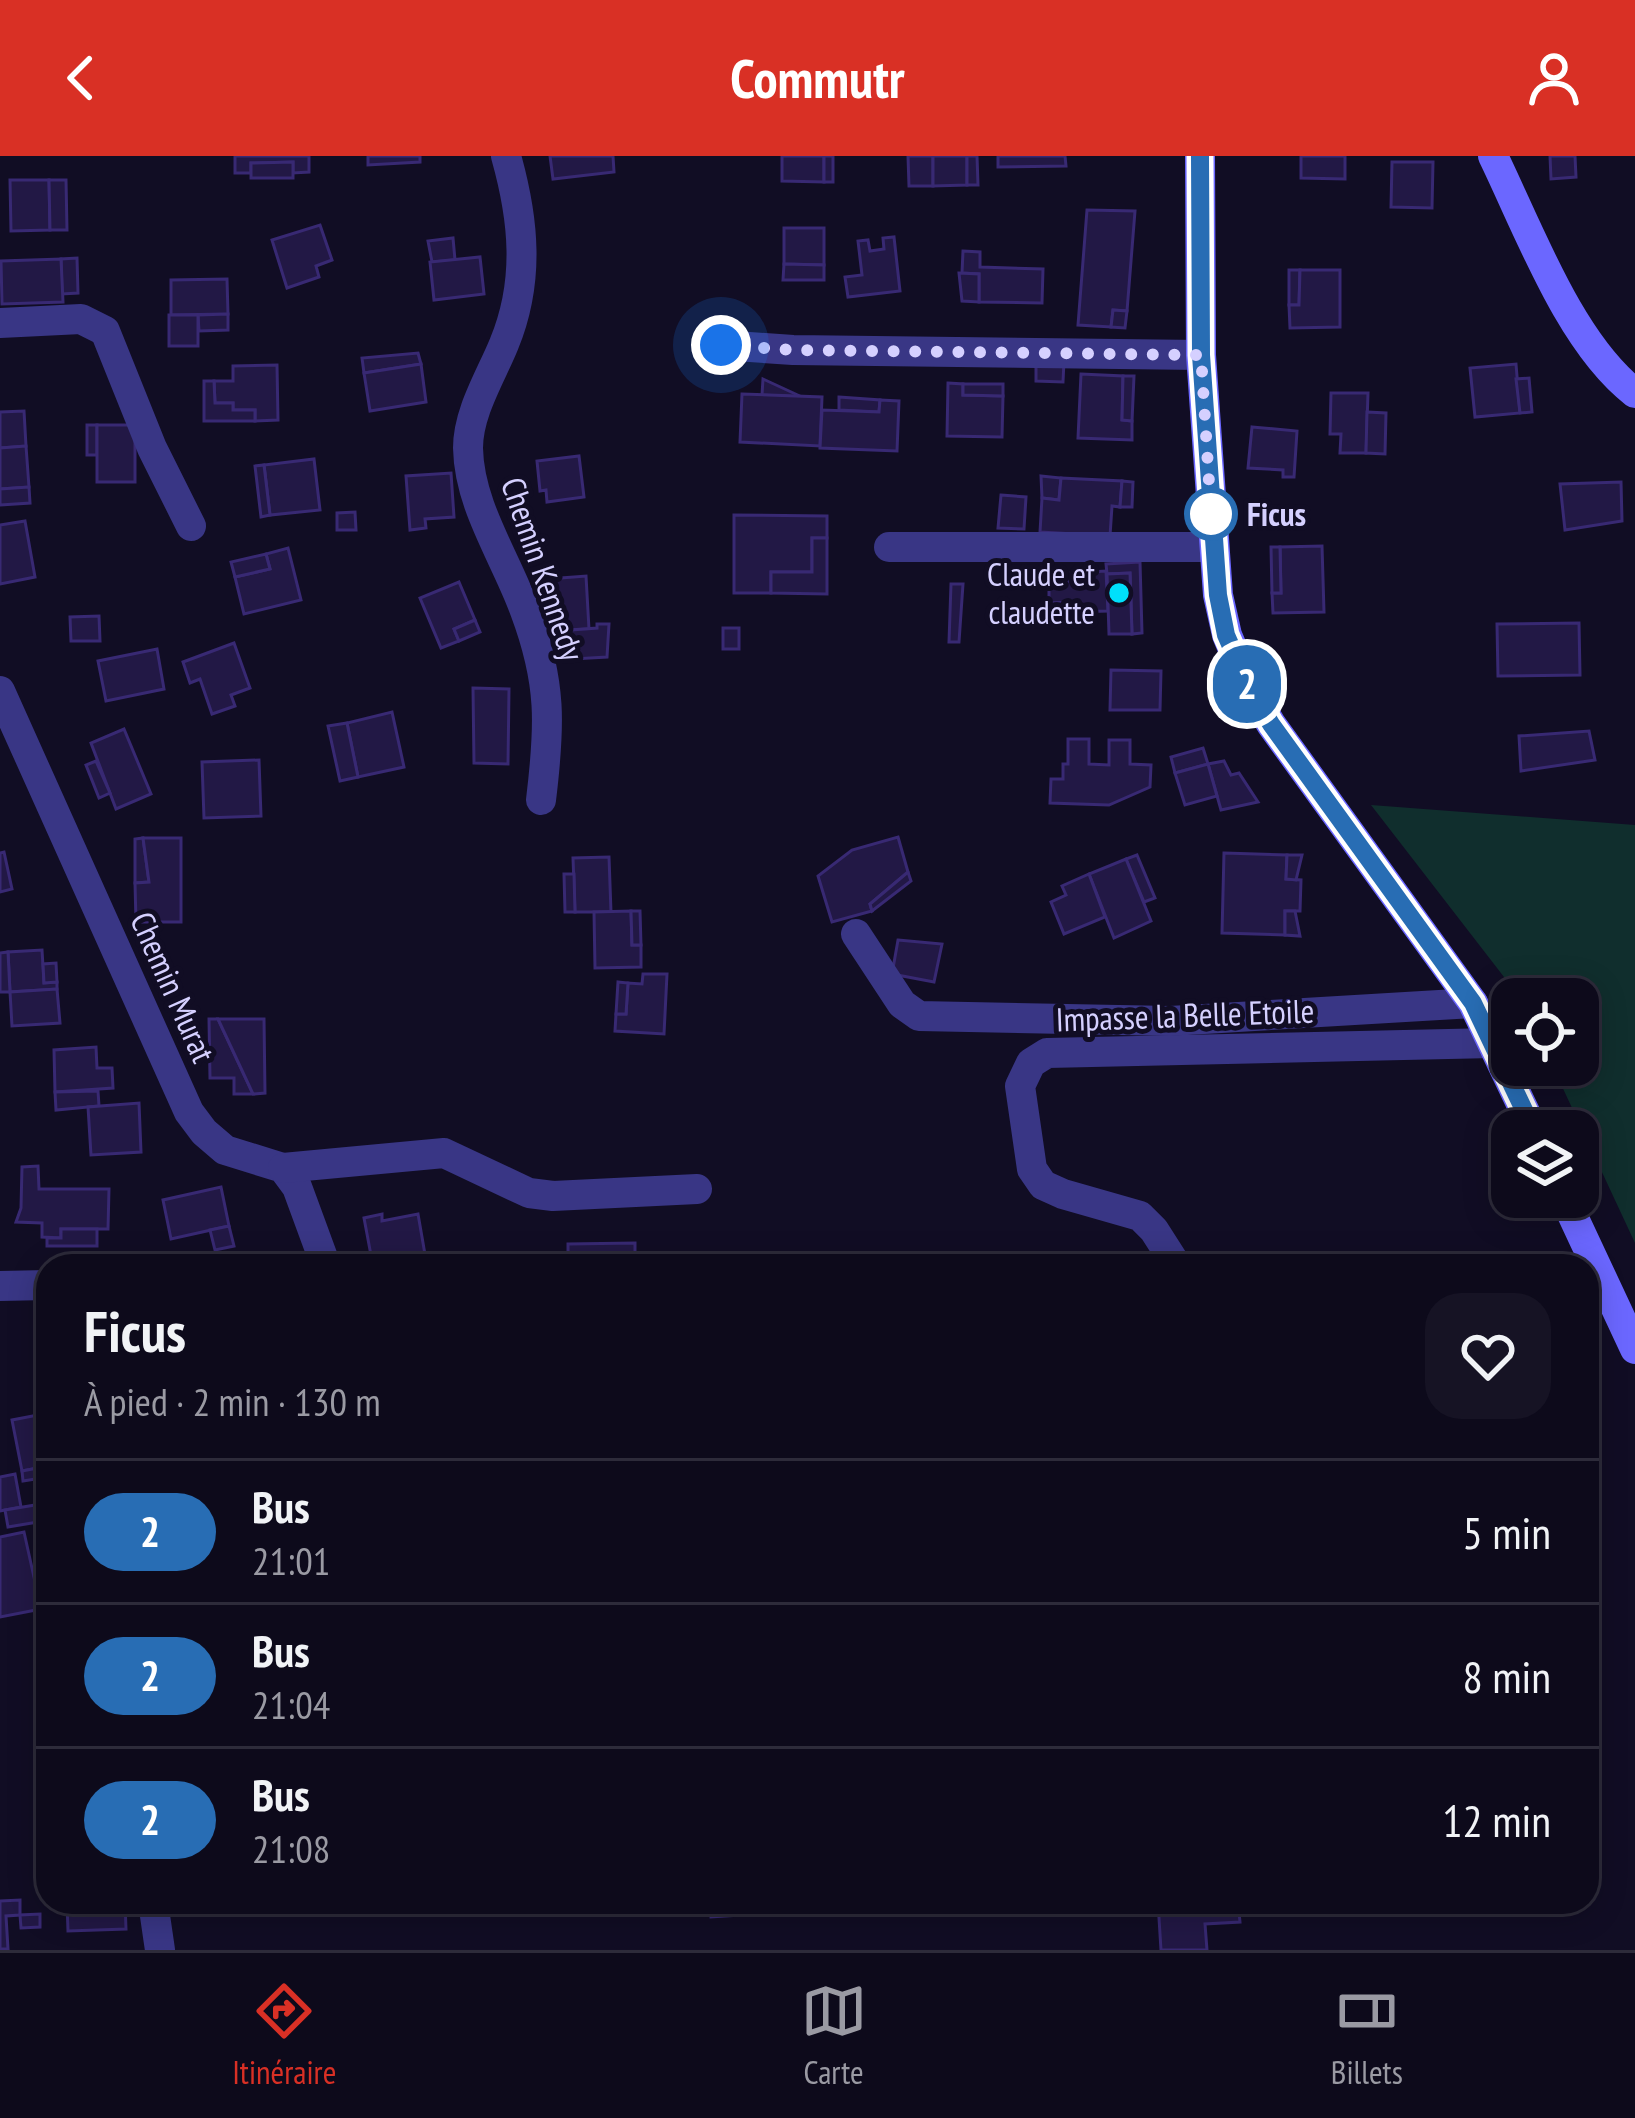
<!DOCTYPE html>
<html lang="fr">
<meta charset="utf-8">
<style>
:root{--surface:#0d0a1b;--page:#161324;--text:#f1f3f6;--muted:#9a9aa3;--line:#2d2b3a;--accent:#d93025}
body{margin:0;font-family:"PT Sans Narrow",sans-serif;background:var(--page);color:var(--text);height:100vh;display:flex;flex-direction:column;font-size:45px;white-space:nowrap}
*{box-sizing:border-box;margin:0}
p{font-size:39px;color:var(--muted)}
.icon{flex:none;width:66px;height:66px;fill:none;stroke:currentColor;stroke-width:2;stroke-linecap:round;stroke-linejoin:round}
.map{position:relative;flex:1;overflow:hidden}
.details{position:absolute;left:36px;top:1098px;width:1563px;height:660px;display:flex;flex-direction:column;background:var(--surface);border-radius:36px;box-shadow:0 6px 30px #0003,0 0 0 3px var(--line)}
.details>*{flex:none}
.badge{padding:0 24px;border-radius:39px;font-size:42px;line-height:78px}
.fabs{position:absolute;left:1491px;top:822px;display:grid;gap:24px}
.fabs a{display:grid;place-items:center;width:108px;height:108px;border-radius:24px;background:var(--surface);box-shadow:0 6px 30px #0003,0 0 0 3px var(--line);font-size:60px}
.you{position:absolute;width:60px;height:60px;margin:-30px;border:9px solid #fff;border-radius:50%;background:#1a73e8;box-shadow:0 0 0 18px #1a73e833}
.map>.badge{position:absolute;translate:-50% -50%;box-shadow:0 0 0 6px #fff}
.round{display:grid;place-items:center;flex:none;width:126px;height:126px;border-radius:36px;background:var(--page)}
.summary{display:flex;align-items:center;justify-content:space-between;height:204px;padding:0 48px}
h1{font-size:57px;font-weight:600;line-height:90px}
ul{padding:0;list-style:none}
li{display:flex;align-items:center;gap:36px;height:144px;padding:0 48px;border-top:3px solid var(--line)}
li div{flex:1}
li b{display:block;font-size:45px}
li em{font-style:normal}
li .badge{min-width:132px;font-weight:700;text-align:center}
header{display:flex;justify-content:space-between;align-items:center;height:156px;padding:0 48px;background:var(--accent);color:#fff;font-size:54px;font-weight:600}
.menu{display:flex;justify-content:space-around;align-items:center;height:168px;border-top:3px solid var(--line);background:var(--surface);font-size:33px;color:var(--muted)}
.menu a{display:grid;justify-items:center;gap:6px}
.menu .on{color:var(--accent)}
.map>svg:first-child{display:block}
</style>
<header><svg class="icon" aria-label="back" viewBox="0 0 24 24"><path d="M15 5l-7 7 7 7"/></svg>Commutr<svg class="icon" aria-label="person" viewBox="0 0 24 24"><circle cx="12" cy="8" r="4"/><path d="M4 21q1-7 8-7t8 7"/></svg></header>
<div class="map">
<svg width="1635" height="1794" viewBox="0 0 1635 1794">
<rect width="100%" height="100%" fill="#110d24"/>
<!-- green -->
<polygon fill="#102e2d" points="1371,649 1635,669 1635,1087 1552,909 1578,909 1578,843 1521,843"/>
<!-- building -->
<g fill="#221845" stroke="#382973" stroke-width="3">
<polygon points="235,0 309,0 309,16 293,17 293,6 251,7 251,17 235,17"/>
<polygon points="368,0 420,0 420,6 368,9"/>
<polygon points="550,0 613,0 614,16 553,23"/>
<polygon points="782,0 824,0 824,26 782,25"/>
<rect x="824" y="0" width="9" height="26"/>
<polygon points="908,0 933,0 933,30 909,30"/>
<polygon points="933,0 967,0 967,29 933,30"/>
<polygon points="967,0 977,0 978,29 967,29"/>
<polygon points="998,0 1065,0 1066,10 998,11"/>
<polygon points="1301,0 1345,0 1345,23 1301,22"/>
<polygon points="1550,0 1575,0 1576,21 1551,23"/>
<polygon points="293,6 293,22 251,22 251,7"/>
<polygon points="1392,6 1433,6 1432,52 1391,51"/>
<polygon points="10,24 49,24 50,74 11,75"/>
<polygon points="49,24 66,24 67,74 50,74"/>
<polygon points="1087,54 1135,55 1127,155 1113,154 1111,171 1078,169"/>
<polygon points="320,69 332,104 316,110 319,121 287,132 272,84"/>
<polygon points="784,72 824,72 824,109 784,108"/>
<polygon points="894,81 900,135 848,141 845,121 862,119 858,85 868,84 870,95 884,93 883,82"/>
<polygon points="453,82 455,104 432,106 428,85"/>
<polygon points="963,95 980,96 980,111 1043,113 1042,147 979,146 979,118 962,117"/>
<polygon points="480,101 484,138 434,144 430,106"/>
<polygon points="77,102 78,137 62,138 61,103"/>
<polygon points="61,103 63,146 2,148 1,105"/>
<polygon points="784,108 824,109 824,124 783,124"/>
<polygon points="1289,114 1300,114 1299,149 1289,149"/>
<polygon points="1300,114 1340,114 1340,171 1290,172 1289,149 1299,149"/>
<polygon points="959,117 979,118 979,146 962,145"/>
<polygon points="227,123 228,158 171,159 171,124"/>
<polygon points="1113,154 1127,155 1125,172 1111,171"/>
<polygon points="228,158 228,174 199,175 198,159"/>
<rect x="169" y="159" width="29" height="31"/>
<polygon points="418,197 421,208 364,217 362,202"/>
<polygon points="1036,204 1064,205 1063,226 1036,225"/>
<polygon points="421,208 426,246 370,255 364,217"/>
<polygon points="1516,208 1520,257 1475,261 1470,212"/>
<polygon points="277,209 278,264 255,265 255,254 233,254 233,247 215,247 214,225 233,225 233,210"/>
<polygon points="1081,218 1123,220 1122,264 1132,265 1132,284 1078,282"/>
<polygon points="1123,220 1134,220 1132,265 1122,264"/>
<polygon points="1529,222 1532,256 1520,257 1516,223"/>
<polygon points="763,223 802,241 762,239"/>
<polygon points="204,225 214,225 215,247 233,247 233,254 255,254 255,265 204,265"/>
<polygon points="948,227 963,228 963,239 1003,240 1002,281 947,280"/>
<polygon points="963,228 1003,228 1003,240 963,239"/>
<polygon points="1331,237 1368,237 1366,297 1340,297 1341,278 1330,278"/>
<polygon points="742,238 822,241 820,290 740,286"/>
<polygon points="839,241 880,244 879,256 839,254"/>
<polygon points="880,244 899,245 897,295 820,292 822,254 879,256"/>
<polygon points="24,255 26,290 0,292 0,256"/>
<polygon points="1367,256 1386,257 1385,298 1366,297"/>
<rect x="87" y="269" width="10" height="30"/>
<rect x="97" y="269" width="38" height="57"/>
<polygon points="1252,271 1297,275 1294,321 1283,321 1283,314 1248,312"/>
<polygon points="26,290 29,331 0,333 0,292"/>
<polygon points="579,300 584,341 547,346 546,334 540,335 537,305"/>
<polygon points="314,303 320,354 270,359 264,309"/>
<polygon points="264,309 270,359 261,361 255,310"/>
<polygon points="451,317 454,361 425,363 426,372 410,374 406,320"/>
<polygon points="1041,320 1061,322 1059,344 1042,342"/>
<polygon points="1061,322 1122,325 1120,351 1112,350 1110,380 1040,376 1042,342 1059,344"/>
<polygon points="1122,325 1133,326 1132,351 1120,351"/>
<polygon points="1621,326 1622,365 1565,374 1560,328"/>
<polygon points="29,331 30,347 0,349 0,333"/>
<polygon points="1001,339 1026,341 1024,373 998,372"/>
<polygon points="355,356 356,374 337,374 337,357"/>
<polygon points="734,359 827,360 827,382 812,382 812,416 771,416 771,437 734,437"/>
<polygon points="25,365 35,421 0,428 0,369"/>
<polygon points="812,382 827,382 827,438 771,437 771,416 812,416"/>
<polygon points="1322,390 1324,456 1273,457 1272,437 1281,437 1280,391"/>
<polygon points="1271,391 1280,391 1281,437 1272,437"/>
<polygon points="288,392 301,444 244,458 235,421 270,413 266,398"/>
<polygon points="266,398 270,413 235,421 231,406"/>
<polygon points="1140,406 1142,477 1132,478 1130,417 1107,418 1106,408"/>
<polygon points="1106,415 1108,455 1072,456 1072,446 1049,447 1049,426 1071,425 1071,417"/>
<polygon points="1130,417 1132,478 1109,478 1107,418"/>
<polygon points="586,420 589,473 551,475 548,423"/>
<polygon points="459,426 475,464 454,473 459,485 441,492 420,442"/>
<polygon points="951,428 963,428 959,486 949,486"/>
<polygon points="99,460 100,485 71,485 70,461"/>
<polygon points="475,464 480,476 459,485 454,473"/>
<polygon points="1579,467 1580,519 1498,520 1497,468"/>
<polygon points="597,468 609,468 607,501 573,503 571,474 597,472"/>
<rect x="723" y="472" width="16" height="21"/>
<polygon points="234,487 250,532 231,539 235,550 212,558 200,523 190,527 183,506"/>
<polygon points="157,493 164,533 106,545 98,505"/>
<polygon points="1111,514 1161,515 1160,554 1110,554"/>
<polygon points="473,532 509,533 508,608 474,607"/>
<polygon points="392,556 404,611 358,621 347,567"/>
<polygon points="347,567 358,621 340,625 328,570"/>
<polygon points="124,573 151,638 116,653 91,587"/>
<polygon points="1589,575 1595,604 1521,615 1519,580"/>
<polygon points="1068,583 1089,583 1089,608 1109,609 1109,584 1130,584 1130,608 1151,609 1150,631 1109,649 1050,647 1051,623 1063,623 1063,608 1068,608"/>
<polygon points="1203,592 1208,608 1175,617 1171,601"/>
<polygon points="259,604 261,660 204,662 202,606"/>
<polygon points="96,605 110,637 99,642 86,609"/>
<polygon points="1224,605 1231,619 1239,617 1258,646 1221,654 1208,608"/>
<polygon points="1208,608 1217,640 1185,649 1175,617"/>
<polygon points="898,681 908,716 870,748 872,755 832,766 818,720 852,694"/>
<polygon points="143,682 149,726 135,727 135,683"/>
<polygon points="143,682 181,682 181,766 136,766 135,727 149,726"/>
<polygon points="4,696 12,733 0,736 0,697"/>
<polygon points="1224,697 1287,699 1286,723 1301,724 1300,755 1285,755 1285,779 1222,777"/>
<polygon points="1137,699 1155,742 1144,746 1126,703"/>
<polygon points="1287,699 1302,699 1296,724 1286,723"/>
<polygon points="609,701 611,756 575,756 573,702"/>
<polygon points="1126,703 1151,765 1114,782 1089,718"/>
<polygon points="908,716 911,725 872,755 870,748"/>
<polygon points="564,718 574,718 575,756 565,756"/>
<polygon points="1089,718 1105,761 1064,778 1051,746 1066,739 1062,730"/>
<polygon points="631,755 632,789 641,789 641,811 595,812 594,756"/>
<polygon points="631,755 640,755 641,789 632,789"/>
<polygon points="1285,755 1295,755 1300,780 1285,779"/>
<polygon points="898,784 942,788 934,826 892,818"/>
<polygon points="42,794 44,827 57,826 57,833 10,836 8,796"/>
<polygon points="8,796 10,836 0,836 0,797"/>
<polygon points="56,807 57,826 44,827 43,808"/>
<polygon points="643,818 667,818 664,878 615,875 616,858 626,858 628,827 642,828"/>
<polygon points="618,826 628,827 626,858 616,858"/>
<polygon points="57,833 60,867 12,870 10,836"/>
<polygon points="209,863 218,863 253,938 234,938 234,922 210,922"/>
<polygon points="218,863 264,863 265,937 253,938"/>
<polygon points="96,891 97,912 112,912 113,932 55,936 54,894"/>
<polygon points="98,935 99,950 56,954 55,936"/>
<polygon points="139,947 141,996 91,999 88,951"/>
<polygon points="38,1010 39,1033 109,1033 108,1073 61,1073 61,1082 42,1081 42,1067 16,1066 21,1052 22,1011"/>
<polygon points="221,1031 229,1070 171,1083 163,1044"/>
<polygon points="382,1058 382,1065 418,1058 427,1110 373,1110 364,1062"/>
<polygon points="229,1070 234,1090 215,1094 210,1074"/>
<polygon points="61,1073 97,1073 97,1090 47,1090 47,1082 61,1082"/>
<polygon points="635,1087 635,1110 568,1110 568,1088"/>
<polygon points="48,1257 48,1310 22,1315 12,1264"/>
<polygon points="48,1310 48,1321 23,1325 22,1315"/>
<polygon points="15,1318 21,1351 0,1355 0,1321"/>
<polygon points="35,1349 38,1366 8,1371 5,1354"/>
<polygon points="48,1364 48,1423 38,1366"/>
<polygon points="24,1376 41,1453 0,1461 0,1381"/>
<polygon points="20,1744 20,1759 6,1760 8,1793 0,1793 0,1745"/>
<polygon points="67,1746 125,1746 126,1773 68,1775"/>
<polygon points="710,1746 755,1746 756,1758 711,1761"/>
<polygon points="1158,1746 1238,1746 1240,1766 1205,1768 1207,1794 1161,1794"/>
<polygon points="40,1758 40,1771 21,1772 20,1759"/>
</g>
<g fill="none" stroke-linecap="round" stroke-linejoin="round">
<!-- street -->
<g stroke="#393685" stroke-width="30">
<path d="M506 0C524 64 530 125 504 188 491 220 468 256 468 292 469 350 506 402 525 455 552 527 550 570 541 644"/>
<polyline points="0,167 81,163 105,175 152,292 191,370"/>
<polyline points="721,189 793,194 1201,199"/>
<polyline points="889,391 1213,391"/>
<polyline points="0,535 189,956 204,976 225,994 283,1012 297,1031 326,1110"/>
<polyline points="856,778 902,848 919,860 1170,865 1473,847"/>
<polyline points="283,1012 444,997 529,1037 553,1040 697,1033"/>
<polyline points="1177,1110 1154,1074 1140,1060 1063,1038 1043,1029 1032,1013 1020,930 1031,907 1047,897 1493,887"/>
<polyline points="0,1130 48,1129"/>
<polyline points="153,1746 160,1794"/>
</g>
<!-- secondary -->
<g stroke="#6b67ff" stroke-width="30">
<polyline points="1200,0 1201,199 1218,439 1227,479 1247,527 1271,568 1473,847 1534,975"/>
<path d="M1493 0C1529 74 1570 187 1635 237"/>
<polyline points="1564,1041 1635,1193"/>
</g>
</g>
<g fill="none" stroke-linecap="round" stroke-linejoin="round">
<!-- line casing -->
<g stroke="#fff" stroke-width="27">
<polyline id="line" points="1200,0 1201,199 1218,439 1226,479 1247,527 1271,568 1473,847 1534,975"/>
</g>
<!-- line -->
<use href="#line" stroke="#286db4" stroke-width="18"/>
<!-- walk -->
<polyline stroke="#d5d0ff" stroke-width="12" stroke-dasharray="0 21.6" points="721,189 793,194 1201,199 1211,358"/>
</g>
<!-- markers -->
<circle fill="#fff" stroke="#286db4" stroke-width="6" cx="1211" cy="358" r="24"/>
<circle fill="#00e0fb" stroke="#110d24" stroke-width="4.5" cx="1119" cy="437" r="12"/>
<g text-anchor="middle" stroke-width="10" stroke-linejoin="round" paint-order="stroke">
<!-- stop labels -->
<g font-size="33" font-weight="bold" fill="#d5d0ff" stroke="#110d24" text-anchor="start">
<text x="1247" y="370">Ficus</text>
</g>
<!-- street labels -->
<g font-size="33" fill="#d5d0ff" stroke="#110d24">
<text transform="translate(543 413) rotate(71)" y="12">Chemin Kennedy</text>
<text transform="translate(173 831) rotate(66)" y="12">Chemin Murat</text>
<text transform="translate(1185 859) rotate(-2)" y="12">Impasse la Belle Etoile</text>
</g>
<!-- poi labels -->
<g font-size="33" fill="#d5d0ff" stroke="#110d24" text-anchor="end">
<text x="1095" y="430">Claude et<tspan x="1095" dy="38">claudette</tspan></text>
</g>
</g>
</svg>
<div class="fabs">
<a><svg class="icon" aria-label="locate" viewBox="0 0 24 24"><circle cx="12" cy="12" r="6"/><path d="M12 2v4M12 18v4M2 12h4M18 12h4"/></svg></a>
<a><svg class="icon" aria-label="layers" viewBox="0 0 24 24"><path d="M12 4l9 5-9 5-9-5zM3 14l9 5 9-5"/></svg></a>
</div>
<div class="you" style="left:721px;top:189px"></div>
<b class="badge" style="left:1247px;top:528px;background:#286db4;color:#fff">2</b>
<section class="details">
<div class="summary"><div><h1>Ficus</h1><p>À pied · 2 min · 130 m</p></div><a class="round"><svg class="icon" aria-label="heart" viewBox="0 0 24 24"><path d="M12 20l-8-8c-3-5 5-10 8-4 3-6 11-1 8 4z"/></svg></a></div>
<ul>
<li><span class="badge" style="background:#286db4;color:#fff">2</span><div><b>Bus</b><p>21:01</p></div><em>5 min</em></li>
<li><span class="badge" style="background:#286db4;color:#fff">2</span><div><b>Bus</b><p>21:04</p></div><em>8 min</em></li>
<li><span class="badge" style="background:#286db4;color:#fff">2</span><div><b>Bus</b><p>21:08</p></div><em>12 min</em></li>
</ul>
</section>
</div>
<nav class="menu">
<a class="on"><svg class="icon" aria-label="directions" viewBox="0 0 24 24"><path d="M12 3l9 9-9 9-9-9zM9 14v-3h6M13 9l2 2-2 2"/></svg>Itinéraire</a>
<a><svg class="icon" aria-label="map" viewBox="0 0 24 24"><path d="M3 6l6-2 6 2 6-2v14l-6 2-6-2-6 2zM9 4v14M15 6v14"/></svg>Carte</a>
<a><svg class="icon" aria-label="tickets" viewBox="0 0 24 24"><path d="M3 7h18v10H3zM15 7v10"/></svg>Billets</a>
</nav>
